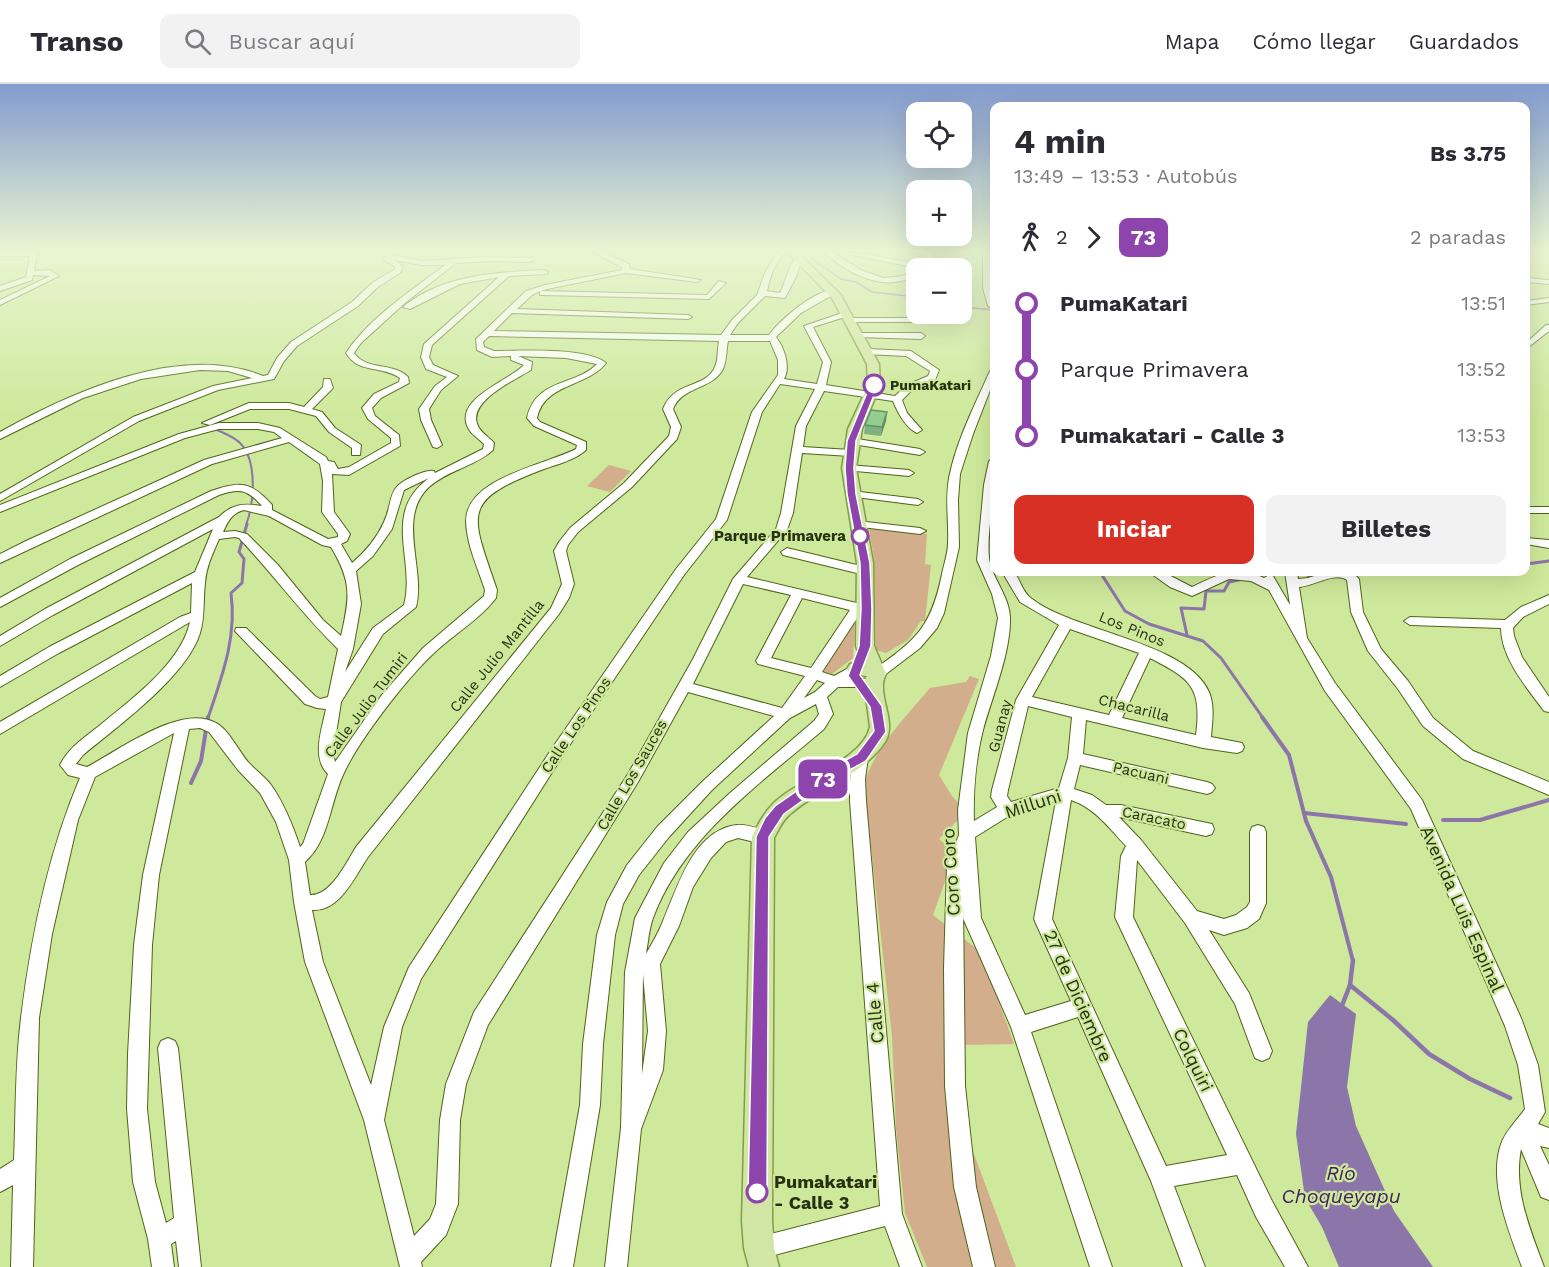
<!DOCTYPE html>
<html lang="es">
<meta charset="utf-8">
<style>
:root{--surface:#fff;--page:#f2f2f3;--text:#2b2b33;--muted:#7c7c81;--line:#e1e1e2;--accent:#d93025}
body{margin:0;font-family:"Work Sans",sans-serif;background:var(--page);color:var(--text);height:100vh;display:flex;flex-direction:column;font-size:22px;white-space:nowrap}
*{box-sizing:border-box;margin:0}
p{font-size:20px;color:var(--muted)}
.icon{flex:none;width:33px;height:33px;fill:none;stroke:currentColor;stroke-width:2;stroke-linecap:round;stroke-linejoin:round}
.map{position:relative;flex:1;overflow:hidden}
.panel{position:absolute;left:990px;top:18px;width:540px;height:474px;display:flex;flex-direction:column;background:var(--surface);border-radius:12px;box-shadow:0 6px 24px #0002}
.panel>*{flex:none}
.badge{padding:0 12px;border-radius:9px;font-size:21px;line-height:39px}
.tools{position:absolute;left:906px;top:18px;display:grid;gap:12px}
.tools a{display:grid;place-items:center;width:66px;height:66px;border-radius:12px;background:var(--surface);box-shadow:0 6px 24px #0002;font-size:30px}
.map>.badge{position:absolute;translate:-50% -50%;box-shadow:0 0 0 3px #fff}
.legs{display:flex;align-items:center;gap:9px;height:66px;padding:0 24px;font-size:20px}
.legs p{margin-inline-start:auto}
.head{display:flex;align-items:center;justify-content:space-between;height:102px;padding:0 24px}
h1{font-size:33px;font-weight:700;line-height:45px}
.button{display:flex;gap:12px;margin-top:auto;padding:12px 24px}
.button a{flex:1;height:69px;border-radius:12px;background:var(--accent);color:#fff;font-size:24px;font-weight:700;line-height:69px;text-align:center}
.button a+a{background:var(--page);color:var(--text)}
ul{padding:0 24px;list-style:none}
li{display:flex;align-items:center;gap:21px;height:66px;font-size:22px}
li i{display:grid;place-items:center;width:9px;height:100%;margin:0 8px;background:currentColor}
li i::after{content:'';width:15px;height:15px;margin:-8px;border:4px solid;border-radius:50%;background:var(--surface)}
li p{margin-inline-start:auto}
li:first-child i{background:linear-gradient(#0000 50%,currentColor 0)}
li:last-child i{background:linear-gradient(currentColor 50%,#0000 0)}
header{display:flex;align-items:center;gap:36px;box-sizing:border-box;height:84px;padding:0 30px;background:var(--surface);border-bottom:2px solid var(--line)}
header strong{font-size:28px}
nav{display:flex;gap:33px;margin-inline-start:auto;font-size:21px}
.search{width:420px;height:54px;background:var(--page);display:flex;align-items:center;gap:15px;box-sizing:border-box;padding:0 21px;border-radius:12px;color:var(--muted);font-size:22px}
.map>svg:first-child{display:block}
</style>
<header>
<strong>Transo</strong>
<div class="search"><svg class="icon" aria-label="search" viewBox="0 0 24 24"><circle cx="10" cy="10" r="6"/><path d="M15 15l6 6"/></svg>Buscar aquí</div>
<nav><a>Mapa</a><a>Cómo llegar</a><a>Guardados</a></nav>
</header>
<div class="map">
<svg width="1549" height="1183" viewBox="0 0 1549 1183">
<rect width="100%" height="100%" fill="#cee99b"/>
<!-- green -->
<g fill="#d2ae8d">
<polygon points="609,381 631,387 610,408 587,402"/>
<polygon points="873,443 927,450 925,480 931,481 925,537 921,537 908,556 886,569 876,566 874,475 869,445"/>
<polygon points="855,536 853,574 832,590 822,587"/>
<path d="M970 592 979 595 939 691 952 712 970 732 958 736 939 755 953 767 952 778 933 831 981 868 1014 960 961 961 971 1062 1016 1183H927L905 1129 896 1044 892 952 864 700C875 663 906 633 930 604L966 598Z"/>
</g>
<!-- water -->
<polygon fill="#8c75a9" points="1330,911 1356,930 1347,1003 1356,1042 1394,1127 1433,1183 1339,1183 1322,1143 1305,1114 1296,1050 1308,938"/>
<g fill="none" stroke-linecap="round" stroke-linejoin="round">
<!-- stream-far4 -->
<g stroke="#8c75a9" stroke-width="1.5">
<polyline points="811,174 841,195 856,198 872,208 916,213"/>
<polyline points="962,223 994,226"/>
</g>
<!-- stream-far3 -->
<path stroke="#8c75a9" stroke-width="2" d="M215 345C223 349 233 352 240 359 258 377 254 420 246 441"/>
<!-- stream-far2 -->
<g stroke="#8c75a9" stroke-width="3">
<polyline points="1526,480 1549,477"/>
<polyline points="1100,488 1125,527 1149,540 1203,557 1221,574 1263,634"/>
<polyline points="1308,492 1316,488"/>
<polyline points="1187,551 1181,524 1204,525 1206,507 1224,507 1229,498 1243,495"/>
<path d="M208 634C222 592 237 554 231 509L242 499 244 475 239 468 247 440"/>
</g>
<!-- stream-far1 -->
<g stroke="#8c75a9" stroke-width="4">
<polyline points="1262,633 1289,671 1306,737 1331,793 1353,877"/>
<polyline points="191,699 201,677 208,633"/>
<polyline points="1304,729 1406,740"/>
<polyline points="1443,736 1480,736 1549,716"/>
</g>
<!-- stream -->
<g stroke="#8c75a9" stroke-width="4.5">
<polyline points="1350,901 1393,936 1429,970 1470,995 1510,1014"/>
<polyline points="1341,924 1350,901 1353,876"/>
</g>
<!-- minor casing -->
<g stroke="#4f6417" stroke-width="2">
<g id="minor">
<path d="M591 167H600L629 180 630 185 701 196 697 198 626 189 547 205 541 207 707 211 719 197 726 199 709 215 543 211H540V207L532 211 517 225 688 231 692 233 688 235 512 229 494 247 721 251 732 236 757 211 765 189 778 167H788C776 174 770 193 767 207L780 209C785 200 789 180 796 174H802L796 193 785 214 765 212 738 239 730 251H769C780 236 814 206 834 206V210L801 229 776 253C784 263 791 283 784 295L817 300 823 278 804 242 845 228H848V232L813 243 831 278 826 301 895 312 907 301 928 292 930 287 906 272 865 270 864 268 868 265 911 267 939 286 935 296 913 305 902 316 907 329 922 346 917 349C905 343 898 329 893 317L824 307 806 342 803 363 850 366 855 369 850 372 802 369 793 429 787 446 747 493 869 522 871 525 869 528H861L822 588 834 592 856 580 863 585 853 593 865 595 867 598 860 603H838L827 613 833 630 824 645C761 699 683 753 653 834 649 845 648 859 646 870 652 859 659 848 663 837 678 803 693 746 737 741 746 740 760 745 769 748L771 753 769 758 763 760 738 754 726 758 711 774 693 803 679 842 660 880 666 947 663 986 641 1045 627 1183H605L621 1044 625 888 635 834 664 779 688 748 730 709 814 637 819 630 816 620 790 634 712 706 669 753 639 791 623 820 615 851 603 960 600 1021 573 1183H551L580 1021 583 960 597 851 607 818 627 781 657 743 702 698 774 632 688 608 638 698 488 941 466 1000 460 1036 458 1120 446 1151 421 1178 422 1183H400L364 1036 305 878 294 818 289 776 276 738 260 709 238 686 209 648 200 644 189 645 159 791 152 861 147 1025 155 1098 166 1139 174 1134 158 964 161 957 168 954 175 957 178 964 201 1183H179L176 1157 171 1160 174 1183H152L148 1155 133 1098 127 1025 128 970 134 861 143 791 174 649 95 693 78 736 52 850 39 934 33 1183H11L13 1101 0 1108V1085L14 1076C16 1029 15 981 21 934 31 853 48 769 80 694L68 691 60 681C68 664 85 653 99 642 130 616 181 580 190 538L0 650V638L180 533 191 529 192 499 59 569 0 603V592L49 563 195 488 213 445 53 531 0 562V552L45 525 219 433C232 420 244 419 262 422 247 405 240 404 219 411L78 481 0 523V514L70 475 211 407C240 397 251 397 272 421V426L328 455 338 453V450L322 428 323 397 320 380 289 358 212 380 0 479V470L26 457 204 376 282 354 274 348 258 345H219L185 354 0 428V421L179 350 219 339H258L280 344 326 373 328 377 334 378 338 385 349 383 391 359V354L368 335 362 324 374 310 399 298 400 294C382 281 358 290 346 269 370 233 411 207 445 181H422L394 176 403 182 401 188 378 203 358 222 297 262 284 277 274 295 218 306 139 337 0 417V410L133 333 213 302 252 294 228 287 200 286 141 295 83 314 0 355V348C72 308 181 258 263 292L268 291 277 274 291 258 352 218 372 199 395 185V183L383 175 387 170 422 177 485 173 533 174 534 176 530 178 491 177 456 179 406 218 361 259 354 269C366 287 394 278 408 293L409 299 381 314 372 324 375 332 399 351 400 362 349 391 332 390 334 428 350 450 347 457 341 460 352 479C365 468 377 454 384 438 395 413 385 404 416 391 422 389 427 386 434 387L435 389 483 365 484 360C480 356 473 351 470 347 449 316 509 297 524 281L511 276V272L492 273 477 266 476 255 526 207 545 201 622 186V183ZM489 252 719 257C717 266 719 276 714 285 703 305 674 297 663 325L671 343 669 352 624 399 570 444 559 458 554 467 562 500 551 524 356 763C346 779 331 812 310 811L305 778C329 757 330 719 343 691 358 657 407 594 434 569 453 551 480 535 496 514L497 506C471 429 459 417 544 385 558 380 575 376 586 366V358L540 338 537 334C544 299 588 303 606 279 586 263 520 267 494 267L484 263 483 258ZM728 257H770L778 276V291L752 328 716 435 676 485 553 663 409 883 384 943 371 1001 323 878 312 826C340 828 355 792 368 773L559 530 569 514 574 500 566 467 568 461 578 448 632 403 677 355 681 343 673 325C682 302 712 306 723 285 727 276 726 266 728 257ZM518 272 566 274 597 280C576 302 536 294 527 334L534 342 577 361 576 365C545 381 465 394 466 438 467 462 478 484 485 506L484 512 423 564 381 612 335 678 333 669 341 618 383 550 416 523C426 485 396 434 429 403 448 386 476 382 493 366L494 359C489 353 481 349 478 342 466 318 515 296 531 286L532 278ZM780 300 815 305 796 342 781 429 776 445 733 495 693 575 628 690 474 928 446 1000 440 1036 436 1120 430 1135 414 1152 384 1036 402 943 421 895 563 671 684 491 727 436 762 328ZM429 394C381 429 416 476 404 521L373 544 345 588 353 565 361 520 356 487 373 472 392 445 404 406ZM244 426 269 432 322 461 331 463C352 498 350 513 341 552L323 536 278 481 247 450 235 447 223 448C228 437 232 429 244 426ZM235 453 239 454C273 490 302 530 338 565L328 613 320 615 315 612 246 544H236L235 547 305 620 317 624 326 625C322 645 311 674 328 690L303 760 300 763C293 742 284 719 271 701 264 692 255 686 248 678 238 666 229 646 216 639 182 619 119 666 87 683L76 680 83 671C118 642 187 592 200 549 205 533 203 515 205 499 206 483 213 469 219 455ZM743 500 791 511 756 577 758 580 805 592 782 624 693 600ZM802 514 850 526 811 584 771 574ZM817 596 825 599 815 608 804 614ZM643 890 648 947 642 990Z"/>
<path d="M823 167H831L861 186 883 194 903 192 916 185V190C887 211 846 189 823 167Z"/>
<path d="M905 167C915 167 931 163 935 175L925 184H917L848 170 852 168 920 180 927 174 925 171Z"/>
<polygon points="983,167 990,167 991,204 994,224 992,224 988,222 983,204"/>
<polygon points="0,168 37,168 34,187 50,186 59,192 0,221 0,216 50,192 33,191 32,196 0,207 0,202 26,193 30,172 0,172"/>
<path d="M544 186 548 188 547 190 509 192 432 261 429 273 433 281 458 292 441 306 429 325 431 336 442 361 437 364 433 363 421 336 419 325 435 302 447 293 426 285 421 273 424 260 499 193 460 200 410 225 403 223C441 191 497 188 544 186Z"/>
<polygon points="1526,194 1549,196 1549,200 1526,198"/>
<polygon points="1549,214 1549,218 1526,221 1526,217"/>
<polygon points="845,234 917,234 921,236 917,238 848,238 844,236"/>
<polygon points="1546,241 1549,241 1549,247 1526,265 1526,259"/>
<polygon points="855,249 921,249 925,252 921,255 858,253 855,253"/>
<path d="M994 284V296L973 350 960 390 958 416 959 463 944 529 937 544 920 564 882 593H872L870 590 872 587C916 556 931 544 942 490 944 480 948 469 948 459 949 437 945 416 949 394 956 357 975 321 990 287Z"/>
<polygon points="324,295 330,295 333,304 312,325 322,328 335,344 361,361 360,371 352,371 352,364 329,348 316,332 289,325 250,325 210,341 202,339 249,319 289,319 304,323 323,303"/>
<polygon points="851,354 920,365 925,368 920,371 847,359 846,357"/>
<path d="M994 374C998 407 986 441 989 474 991 493 1010 513 1010 534 1011 568 992 613 983 646 976 674 973 708 974 737L997 723 991 713 992 706 1016 616 1059 541 1020 518 1004 491 1006 488H1014C1021 497 1022 508 1032 515 1075 548 1187 558 1209 608 1215 622 1212 639 1211 653L1242 659 1244 663 1242 667 1237 669 1203 664 1086 636 1083 670 1207 698 1212 700 1215 704 1212 708 1207 710 1080 681 1074 705 1092 711 1106 721H1121L1212 740 1214 745 1212 750 1206 752 1119 733 1141 756 1197 827 1224 835 1236 831 1247 823 1250 818V748L1252 743 1258 741 1264 743 1266 748V819L1259 835 1247 844 1224 851 1209 846 1249 909 1272 967 1269 974 1262 977 1255 974 1235 920 1185 839 1137 776 1133 833 1272 1117 1308 1183H1285L1256 1133 1237 1091 1174 1102 1205 1183H1183L1151 1097 1078 933 1031 948 1112 1183H1090L1011 943 963 834V820L965 1002 976 1103 995 1183H973L954 1103 945 1002 944 884 947 781 959 751 958 726 968 649 991 572 998 534 992 510 977 476 984 401 989 377ZM1070 545 1139 569 1109 631 1032 613ZM1150 574C1191 595 1202 603 1196 651L1122 634ZM1028 622 1072 633 1068 674 1059 704 1011 718 1007 712 1008 706ZM1071 716C1095 724 1110 745 1126 762L1121 772 1115 833 1227 1071 1166 1082 1052 835ZM1056 717 1034 835 1071 917 1025 931 981 834 975 753 1012 730Z"/>
<polygon points="849,381 909,386 914,389 909,392 845,386 845,382"/>
<polygon points="852,407 918,415 923,418 918,421 848,412 847,410"/>
<rect x="1526" y="423" width="23" height="6"/>
<polygon points="857,437 920,444 926,447 920,450 853,442 853,438"/>
<polygon points="1526,454 1549,456 1549,464 1526,460"/>
<polygon points="787,464 869,484 871,487 865,491 783,471 781,468"/>
<path d="M1149 488H1163L1192 503C1217 491 1237 480 1264 494L1269 491 1273 492 1290 521 1285 488H1297L1298 495 1308 494 1327 488H1352L1359 495 1363 528 1381 565 1408 597 1433 634 1473 667 1549 698V711L1463 675 1423 642 1398 605 1368 567 1351 528 1347 496C1336 487 1313 502 1299 503L1307 554 1335 599 1422 716 1521 934 1538 981 1545 1028 1538 1040 1549 1044V1064L1540 1062 1549 1081V1116L1541 1113 1521 1065C1513 1106 1530 1145 1544 1183H1522C1509 1148 1488 1097 1501 1060 1505 1048 1517 1036 1525 1025L1518 981 1505 942 1411 725 1325 607 1269 506 1251 497 1229 495 1192 512 1170 503Z"/>
<path d="M1549 511V520L1523 533 1513 544 1514 552 1522 573 1549 613V628L1544 627C1527 604 1501 574 1501 544L1410 541 1404 537 1410 533 1505 536 1521 523Z"/>
<path d="M861 667 866 669 868 673 865 695 866 717 902 1130 922 1183H900L885 1142 759 1175 751 1172 748 1164 751 1156 759 1153 880 1122 850 717C850 701 849 684 856 669Z"/>
</g>
</g>
<!-- major casing -->
<g stroke="#829c4a" stroke-width="3">
<path id="major" d="M786 167H796L840 210 879 280 880 302 862 345 856 384 873 479 874 562 886 590C875 610 898 637 885 658 862 692 819 704 789 731 782 737 778 747 774 754L772 1137 774 1164 779 1183H749L744 1164 742 1137 752 753C757 742 764 729 772 721 796 695 862 678 870 643L864 597 867 592 850 590 847 585 850 580 862 578 856 562 857 479 842 384 848 345 868 302 867 280 832 214Z"/>
</g>
<!-- minor -->
<use href="#minor" fill="#fff" fill-rule="evenodd"/>
<!-- major -->
<use href="#major" fill="#d1e6a4" fill-rule="evenodd"/>
</g>
<!-- wall -->
<polygon fill="#7eb17d" points="887,328 886,337 881,352 864,350 865,341"/>
<!-- shaded-wall -->
<polygon fill="#679066" points="887,328 886,337 881,352 882,343"/>
<!-- building -->
<polygon fill="#93ce91" stroke="#679066" stroke-width="1.5" points="871,326 887,328 882,343 865,341"/>
<!-- sky -->
<linearGradient id="sky" x2="0" y2="1"><stop stop-color="#839bcf"/><stop offset="0.5" stop-color="#e9f5d2"/><stop offset="1" stop-color="#e9f5d2" stop-opacity="0"/></linearGradient>
<rect width="1549" height="332" fill="url(#sky)"/>
<!-- line-1 -->
<polygon fill="#8e44ad" stroke="#fff" stroke-width="1.5" points="871,299 878,301 856,357 854,384 856,410 870,479 872,525 871,562 860,591 882,622 886,648 866,677 833,695 784,730 769,753 767,1108 764,1114 757,1117 751,1114 748,1108 756,753 765,734 775,722 824,688 857,670 874,647 870,623 848,592 859,562 861,525 860,479 847,410 845,384 847,357"/>
<!-- markers -->
<g fill="#fff" stroke="#8e44ad" stroke-width="3">
<circle cx="874" cy="301" r="10"/>
<circle cx="860" cy="452" r="8"/>
<circle cx="757" cy="1108" r="10"/>
</g>
<g text-anchor="middle" stroke-width="4.5" stroke-linejoin="round" paint-order="stroke">
<!-- far-stop labels -->
<g font-size="14" font-weight="bold" fill="#273111" stroke="#cee99b" text-anchor="start">
<text x="890" y="306">PumaKatari</text>
</g>
<!-- stop labels -->
<g font-size="15" font-weight="bold" fill="#273111" stroke="#cee99b" text-anchor="end">
<text x="846" y="457">Parque Primavera</text>
</g>
<!-- street labels -->
<g font-size="15" fill="#273111" stroke="#cee99b">
<text transform="translate(1132 545) rotate(22)" y="5">Los Pinos</text>
<text transform="translate(497 572) rotate(-51)" y="5">Calle Julio Mantilla</text>
<text transform="translate(366 621) rotate(-53)" y="5">Calle Julio Tumiri</text>
<text transform="translate(1134 624) rotate(14)" y="5">Chacarilla</text>
<text transform="translate(576 641) rotate(-56)" y="5">Calle Los Pinos</text>
<text transform="translate(1000 642) rotate(-75)" y="5">Guanay</text>
<text transform="translate(1141 689) rotate(13)" y="5">Pacuani</text>
<text transform="translate(632 691) rotate(-60)" y="5">Calle Los Sauces</text>
<text transform="translate(1154 734) rotate(12)" y="5">Caracato</text>
</g>
<!-- near-street labels -->
<g font-size="18" fill="#273111" stroke="#cee99b">
<text transform="translate(1033 720) rotate(-18)" y="6">Milluni</text>
<text transform="translate(951 788) rotate(-94)" y="6">Coro Coro</text>
<text transform="translate(1462 825) rotate(66)" y="6">Avenida Luis Espinal</text>
<text transform="translate(1078 912) rotate(66)" y="6">27 de Diciembre</text>
<text transform="translate(875 929) rotate(-95)" y="6">Calle 4</text>
<text transform="translate(1193 976) rotate(64)" y="6">Colquiri</text>
</g>
<!-- near-stop labels -->
<g font-size="18" font-weight="bold" fill="#273111" stroke="#cee99b" text-anchor="start">
<text x="774" y="1104">Pumakatari<tspan x="774" dy="21">- Calle 3</tspan></text>
</g>
<!-- near-water labels -->
<g font-size="20" font-style="italic" fill="#412162" stroke="#cee99b">
<text x="1341" y="1096">Río<tspan x="1341" dy="23">Choqueyapu</tspan></text>
</g>
</g>
</svg>
<div class="tools">
<a><svg class="icon" aria-label="locate" viewBox="0 0 24 24"><circle cx="12" cy="12" r="6"/><path d="M12 2v4M12 18v4M2 12h4M18 12h4"/></svg></a>
<a>+</a>
<a>−</a>
</div>
<b class="badge" style="left:823px;top:695px;background:#8e44ad;color:#fff">73</b>
<section class="panel">
<div class="head"><div><h1>4 min</h1><p>13:49 – 13:53 · Autobús</p></div><b>Bs 3.75</b></div>
<div class="legs"><svg class="icon" aria-label="walk" viewBox="0 0 24 24"><circle cx="13" cy="4" r="2"/><path d="M13 8l-2 6 4 7M11 14l-3 7M7 12l3-4h3l4 4"/></svg>2<svg class="icon" aria-label="forward" viewBox="0 0 24 24"><path d="M9 5l7 7-7 7"/></svg><b class="badge" style="background:#8e44ad;color:#fff">73</b><p>2 paradas</p></div>
<ul>
<li><i style="color:#8e44ad"></i><b>PumaKatari</b><p>13:51</p></li>
<li><i style="color:#8e44ad"></i><span>Parque Primavera</span><p>13:52</p></li>
<li><i style="color:#8e44ad"></i><b>Pumakatari - Calle 3</b><p>13:53</p></li>
</ul>
<div class="button"><a>Iniciar</a><a>Billetes</a></div>
</section>
</div>
